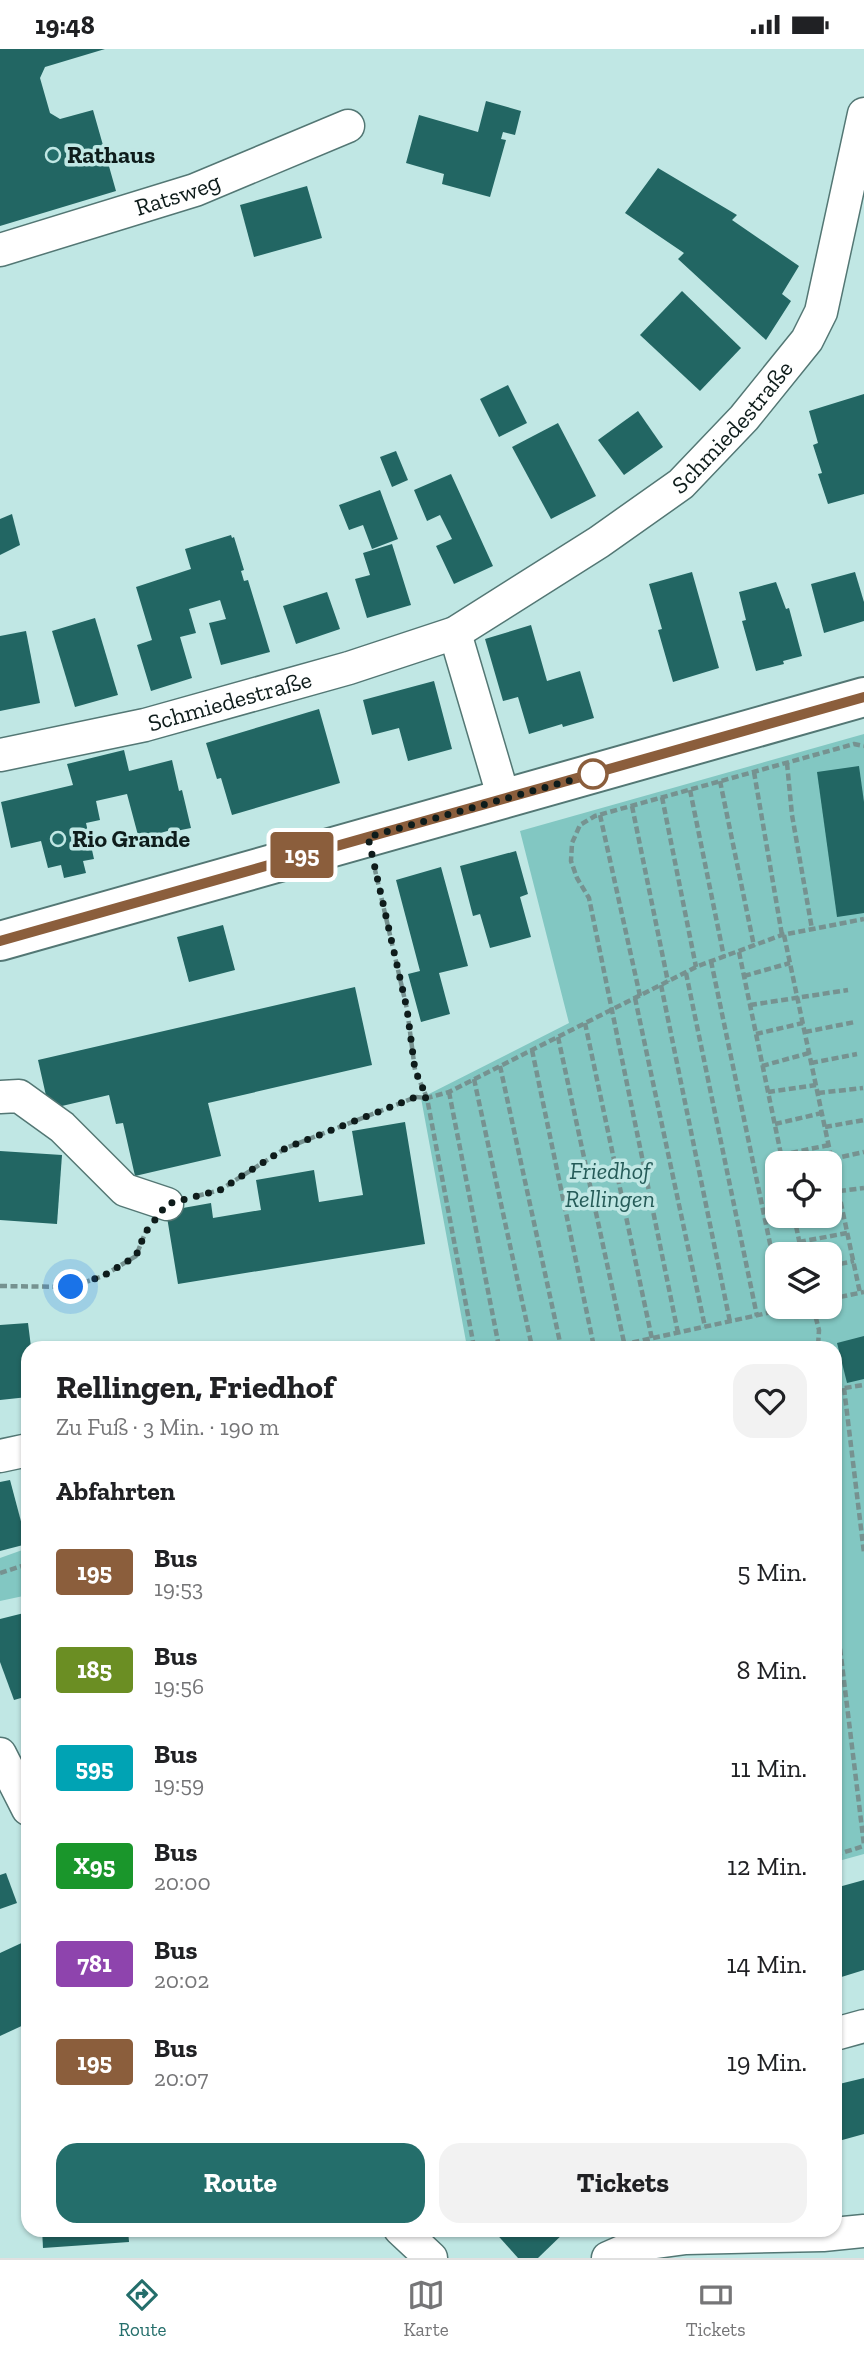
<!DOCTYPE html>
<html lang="de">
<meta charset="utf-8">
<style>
:root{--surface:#fff;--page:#f2f2f2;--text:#202124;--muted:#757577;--line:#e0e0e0;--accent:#246e6b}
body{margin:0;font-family:"Zilla Slab",serif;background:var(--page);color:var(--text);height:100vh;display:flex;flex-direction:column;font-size:26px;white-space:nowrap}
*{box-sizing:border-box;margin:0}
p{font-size:23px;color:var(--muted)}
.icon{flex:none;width:38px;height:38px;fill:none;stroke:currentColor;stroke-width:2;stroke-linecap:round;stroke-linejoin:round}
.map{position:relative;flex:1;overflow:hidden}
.panel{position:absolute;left:21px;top:1292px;width:821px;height:896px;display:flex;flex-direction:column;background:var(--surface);border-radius:21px;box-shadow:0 2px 5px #0004}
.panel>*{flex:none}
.badge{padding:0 14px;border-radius:5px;font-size:24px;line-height:46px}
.buttons{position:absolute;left:765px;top:1102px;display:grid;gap:14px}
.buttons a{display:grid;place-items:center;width:77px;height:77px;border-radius:14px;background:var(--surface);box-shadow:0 2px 5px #0004;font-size:35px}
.you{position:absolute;width:35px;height:35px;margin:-18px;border:5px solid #fff;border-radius:50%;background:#1a73e8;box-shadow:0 0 0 10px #1a73e833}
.map>.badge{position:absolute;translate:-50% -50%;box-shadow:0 0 0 4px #fff}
h2{padding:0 35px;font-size:26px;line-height:63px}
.round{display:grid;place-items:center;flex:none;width:74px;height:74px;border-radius:21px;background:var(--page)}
.head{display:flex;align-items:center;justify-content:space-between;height:119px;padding:0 35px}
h1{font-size:33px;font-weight:800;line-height:52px}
.button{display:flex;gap:14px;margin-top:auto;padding:14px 35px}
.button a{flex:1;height:80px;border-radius:21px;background:var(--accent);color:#fff;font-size:28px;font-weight:800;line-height:80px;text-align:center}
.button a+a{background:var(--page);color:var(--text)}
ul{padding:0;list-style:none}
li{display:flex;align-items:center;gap:21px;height:98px;padding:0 35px}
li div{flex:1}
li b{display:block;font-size:26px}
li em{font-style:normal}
li .badge{min-width:77px;font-weight:700;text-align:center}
.status{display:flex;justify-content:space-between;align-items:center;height:49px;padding:0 35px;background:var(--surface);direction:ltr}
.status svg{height:19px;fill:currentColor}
.menu{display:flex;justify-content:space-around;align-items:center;height:98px;border-top:2px solid var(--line);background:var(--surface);font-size:19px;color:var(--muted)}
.menu a{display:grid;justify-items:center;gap:4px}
.menu .active{color:var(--accent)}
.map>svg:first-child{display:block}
</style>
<div class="status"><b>19:48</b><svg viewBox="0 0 49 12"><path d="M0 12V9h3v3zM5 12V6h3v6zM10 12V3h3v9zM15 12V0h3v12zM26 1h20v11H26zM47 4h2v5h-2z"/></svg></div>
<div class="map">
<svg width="864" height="2209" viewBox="0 0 864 2209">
<rect width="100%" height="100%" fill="#c0e7e4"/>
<!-- green -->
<g fill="#82c7c2" fill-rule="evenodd">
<path d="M864 685V1805L835 1813V1298H467L421 1049 569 974 520 782ZM777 1115H830V1167H777ZM777 1206H830V1258H777Z"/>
<polygon points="28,1499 28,1546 0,1552 0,1509"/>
</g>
<!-- building -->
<g fill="#226663">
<polygon points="0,0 105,0 45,18 40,29 50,64 60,70 93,61 116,142 0,177"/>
<polygon points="486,52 521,62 515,86 503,83 501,90 506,91 490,148 442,135 444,125 406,114 419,66 478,83"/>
<polygon points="658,119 737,166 732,171 799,217 782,245 791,252 766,291 678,210 684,204 625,164"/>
<polygon points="307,137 322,189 254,208 240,156"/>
<polygon points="682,242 741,299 700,342 640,286"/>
<polygon points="508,336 527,374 499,388 480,350"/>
<polygon points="864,345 864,445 828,455 818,425 822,424 813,396 818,394 809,362"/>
<polygon points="638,362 663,398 624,426 598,391"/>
<polygon points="558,374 596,447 551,470 512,398"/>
<polygon points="396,402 408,431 392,438 380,408"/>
<polygon points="451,425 493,517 454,535 436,497 452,490 440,466 427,472 414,441"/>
<polygon points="380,441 398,490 372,500 363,476 349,481 339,456"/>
<polygon points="12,465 20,496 0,506 0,470"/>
<polygon points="231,486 232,489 234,488 244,521 241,522 244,532 248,531 270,603 221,616 209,574 226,570 220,551 189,560 196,584 180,588 192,629 151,642 137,596 152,591 136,538 191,520 185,500"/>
<polygon points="392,495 411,556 367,569 355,530 370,526 363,504"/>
<polygon points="692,523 719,619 673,633 658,581 662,580 649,535"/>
<polygon points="855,523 864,553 864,572 824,584 811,535"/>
<polygon points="776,533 786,560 789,559 802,607 783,612 784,615 756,622 742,572 746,571 739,543"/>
<polygon points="327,543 340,580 296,595 283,557"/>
<polygon points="95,569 118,646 75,658 52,582"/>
<polygon points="531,576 547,632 580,622 594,669 563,678 562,675 529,685 518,648 503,652 485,590"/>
<polygon points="26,582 40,654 0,662 0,587"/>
<polygon points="434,632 452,700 408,712 399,679 372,686 363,651"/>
<polygon points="319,660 340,734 232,766 221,729 217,730 206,694"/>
<polygon points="124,701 129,722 172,711 179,742 182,741 191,779 171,783 171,781 139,790 127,745 96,752 100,771 86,774 94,810 83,812 86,824 64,829 61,816 48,819 41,792 11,799 1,753 73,736 67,715"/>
<polygon points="859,717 864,753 864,864 837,868 817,723"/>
<polygon points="516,802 528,845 520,848 531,888 490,899 480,865 473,867 460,817"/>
<polygon points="441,818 468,917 439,924 450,965 421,973 408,925 420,922 396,831"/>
<polygon points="223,876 235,921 189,933 177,888"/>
<polygon points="355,938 372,1016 208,1054 221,1107 135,1127 123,1074 116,1075 109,1046 49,1060 38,1011"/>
<polygon points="405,1073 425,1195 178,1235 166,1162 211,1154 213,1169 261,1161 256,1131 314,1121 319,1153 363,1146 352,1082"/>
<polygon points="0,1102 62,1106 57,1175 0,1171"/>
<polygon points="28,1274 31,1298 28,1298 28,1348 0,1351 0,1276"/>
<polygon points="864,1287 864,1330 847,1334 837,1294"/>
<polygon points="282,1292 283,1298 256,1298 256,1297"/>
<polygon points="10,1431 27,1495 0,1502 0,1433"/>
<polygon points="28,1563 28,1647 14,1651 0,1613 0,1570"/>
<polygon points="28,1664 28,1682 22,1666"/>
<polygon points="6,1824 17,1854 0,1860 0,1826"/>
<polygon points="864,1831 864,1921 835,1930 835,1839"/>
<polygon points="28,1891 28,1974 0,1987 0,1904"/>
<polygon points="864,2029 864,2085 835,2093 835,2036"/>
<polygon points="42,2180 128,2180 129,2193 43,2199"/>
<polygon points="492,2180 568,2180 538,2209 518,2209"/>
</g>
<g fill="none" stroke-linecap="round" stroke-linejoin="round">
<!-- minor casing -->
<g stroke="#537774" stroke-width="35">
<g id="minor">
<path id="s1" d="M0 201 195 141 348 77"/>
<polyline points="455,584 504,750"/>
<path id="s2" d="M0 706 145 676 349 619 455 584 599 493 681 435 744 369 807 291 821 263 864 65"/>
<polyline points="0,1048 19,1047 62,1078 125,1141 167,1155"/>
<polyline points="0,1407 28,1401"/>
<polyline points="0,1705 28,1760"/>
<polyline points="835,1985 864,1977"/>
<polyline points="400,2180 431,2209"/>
<polyline points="608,2209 640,2195 686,2189 823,2186 864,2182"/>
</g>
</g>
<!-- major casing -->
<g stroke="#537774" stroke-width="42">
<polyline id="major" points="0,892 864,648"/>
</g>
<!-- path -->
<g stroke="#769290" stroke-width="4.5" stroke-dasharray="7 3.5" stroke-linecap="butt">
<polyline points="787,714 792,766 812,880"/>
<polyline points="754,723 782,886"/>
<polyline points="720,732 754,897"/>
<polyline points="690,741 724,908"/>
<polyline points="662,748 696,918"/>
<polyline points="632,757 668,933"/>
<polyline points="600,766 640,947"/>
<polyline points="784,886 860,1244"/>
<polyline points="739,903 783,1115"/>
<polyline points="711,912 777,1228"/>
<polyline points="686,924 757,1267"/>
<polyline points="744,927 790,914"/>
<polyline points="661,936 730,1273"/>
<polyline points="635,949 705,1278"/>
<polyline points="750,956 848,941"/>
<polyline points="585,974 652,1290"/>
<polyline points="805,983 855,973"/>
<polyline points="756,985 803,974"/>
<polyline points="558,988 625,1298"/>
<polyline points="532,1001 594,1298"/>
<polyline points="811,1014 857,1005"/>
<polyline points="500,1017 561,1298"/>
<polyline points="762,1017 809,1004"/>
<polyline points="474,1030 532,1298"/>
<polyline points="449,1043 499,1298"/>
<polyline points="768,1043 816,1036"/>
<polyline points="818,1044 863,1039"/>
<polyline points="775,1075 822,1064"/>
<polyline points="825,1078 864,1071"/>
<polyline points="781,1106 829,1096"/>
<polyline points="832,1110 864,1103"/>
<polyline points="839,1142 864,1139"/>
<polyline points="197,1147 220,1141 286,1099 416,1048 427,1049 415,1021 407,960 375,821"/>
<polyline points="830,1158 842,1156"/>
<polyline points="794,1167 802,1206"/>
<polyline points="799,1193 847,1184"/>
<polyline points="830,1217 854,1212"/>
<polyline points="0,1237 71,1238 103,1227 136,1207 146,1182"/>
<polyline points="830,1250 864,1243"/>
<polyline points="813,1258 819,1281 818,1298"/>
<polyline points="678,1284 589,849 577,829 571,812 572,794 580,776 595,767 854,695 864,697"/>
<polyline points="474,1298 427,1049 449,1043 698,917 782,886 864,870"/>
<polyline points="612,1298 795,1258"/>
<polyline points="835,1335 844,1339 864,1336"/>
<polyline points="844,1339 864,1504"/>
<polyline points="0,1524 28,1515"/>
<polyline points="835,1558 864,1796"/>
<polyline points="835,1806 864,1797"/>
</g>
<!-- minor -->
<use href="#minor" stroke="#fff" stroke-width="32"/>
<!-- major -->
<use href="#major" stroke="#fff" stroke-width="38"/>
</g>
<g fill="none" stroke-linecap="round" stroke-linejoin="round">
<!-- line casing -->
<g stroke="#fff" stroke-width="16">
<polyline id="line" points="0,892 864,648"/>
</g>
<!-- line -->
<use href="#line" stroke="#8b5e3c" stroke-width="10"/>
<!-- walk -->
<polyline stroke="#0e1c1b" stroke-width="7" stroke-dasharray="0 12.6" points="71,1238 103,1227 136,1207 145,1184 167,1155 220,1141 286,1099 416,1048 427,1049 415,1021 407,960 368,788 593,725"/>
</g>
<!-- markers -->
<g fill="#246e6b" stroke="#c0e7e4" stroke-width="2.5">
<circle cx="53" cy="106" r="7"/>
<circle cx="58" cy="790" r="7"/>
</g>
<circle fill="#fff" stroke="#8b5e3c" stroke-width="3.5" cx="593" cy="725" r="14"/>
<g text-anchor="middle" stroke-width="7" stroke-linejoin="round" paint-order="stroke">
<!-- poi labels -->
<g font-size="24" font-weight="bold" fill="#0e1c1b" stroke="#c0e7e4" text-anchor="start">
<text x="67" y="114">Rathaus</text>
<text x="72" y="798">Rio Grande</text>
</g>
<!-- street labels -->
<g font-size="24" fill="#0e1c1b" stroke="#c0e7e4">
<text dy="8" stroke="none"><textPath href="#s1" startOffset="186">Ratsweg</textPath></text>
<text dy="8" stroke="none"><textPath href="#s2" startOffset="819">Schmiedestraße</textPath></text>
<text dy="8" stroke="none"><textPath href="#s2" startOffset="236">Schmiedestraße</textPath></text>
</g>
<!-- park labels -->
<g font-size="24" font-style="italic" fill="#255b58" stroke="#c0e7e4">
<text x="610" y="1130">Friedhof<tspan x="610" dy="28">Rellingen</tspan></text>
</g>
</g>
</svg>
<div class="buttons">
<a><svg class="icon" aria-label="locate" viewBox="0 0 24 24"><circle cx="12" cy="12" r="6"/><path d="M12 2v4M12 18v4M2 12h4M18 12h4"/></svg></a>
<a><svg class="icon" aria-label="layers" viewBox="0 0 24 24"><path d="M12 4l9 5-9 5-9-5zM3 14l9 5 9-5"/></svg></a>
</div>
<div class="you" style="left:71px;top:1238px"></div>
<b class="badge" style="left:302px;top:806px;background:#8b5e3c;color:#fff">195</b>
<section class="panel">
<div class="head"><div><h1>Rellingen, Friedhof</h1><p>Zu Fuß · 3 Min. · 190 m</p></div><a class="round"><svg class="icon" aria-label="heart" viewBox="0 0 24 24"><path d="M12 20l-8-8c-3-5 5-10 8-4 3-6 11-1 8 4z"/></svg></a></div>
<h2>Abfahrten</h2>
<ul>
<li><span class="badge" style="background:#8b5e3c;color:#fff">195</span><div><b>Bus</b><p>19:53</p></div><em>5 Min.</em></li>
<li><span class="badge" style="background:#6b8e23;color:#fff">185</span><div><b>Bus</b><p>19:56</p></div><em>8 Min.</em></li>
<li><span class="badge" style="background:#00a3b4;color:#fff">595</span><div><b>Bus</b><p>19:59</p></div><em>11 Min.</em></li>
<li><span class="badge" style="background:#1a962b;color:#fff">X95</span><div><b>Bus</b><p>20:00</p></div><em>12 Min.</em></li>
<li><span class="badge" style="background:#8e44ad;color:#fff">781</span><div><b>Bus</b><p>20:02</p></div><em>14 Min.</em></li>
<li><span class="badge" style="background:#8b5e3c;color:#fff">195</span><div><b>Bus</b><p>20:07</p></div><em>19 Min.</em></li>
</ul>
<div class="button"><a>Route</a><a>Tickets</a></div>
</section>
</div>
<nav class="menu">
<a class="active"><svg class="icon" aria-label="directions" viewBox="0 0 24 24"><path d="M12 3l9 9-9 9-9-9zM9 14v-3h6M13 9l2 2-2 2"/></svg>Route</a>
<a><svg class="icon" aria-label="map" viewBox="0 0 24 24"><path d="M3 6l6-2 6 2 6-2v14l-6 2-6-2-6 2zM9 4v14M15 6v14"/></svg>Karte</a>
<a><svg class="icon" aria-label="tickets" viewBox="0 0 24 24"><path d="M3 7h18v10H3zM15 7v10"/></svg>Tickets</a>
</nav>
